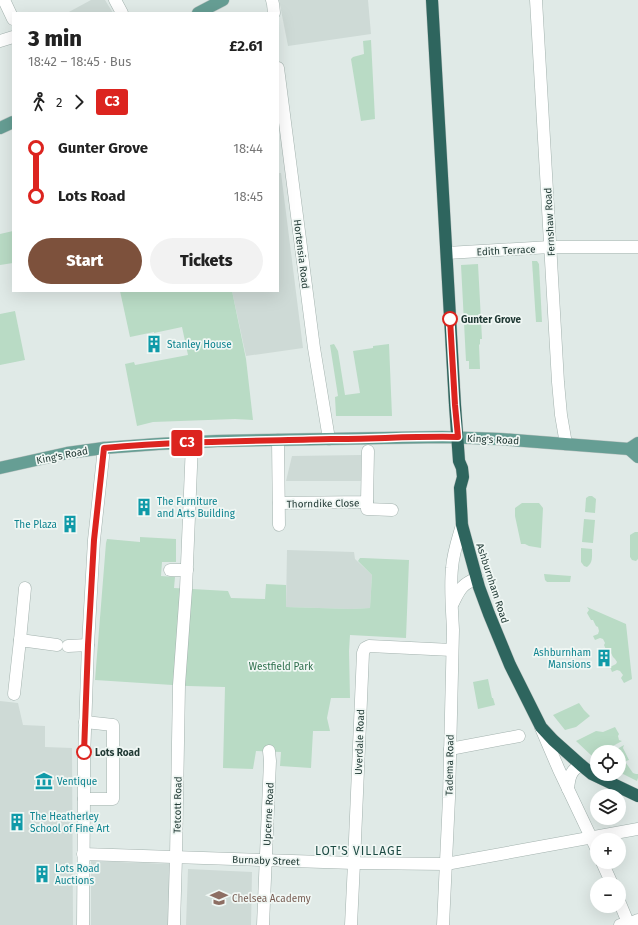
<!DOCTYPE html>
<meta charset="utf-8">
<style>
:root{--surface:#fff;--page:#f2f2f2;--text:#222;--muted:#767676;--accent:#7d513c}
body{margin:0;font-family:"Fira Sans",sans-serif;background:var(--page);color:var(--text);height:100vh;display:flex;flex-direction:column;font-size:15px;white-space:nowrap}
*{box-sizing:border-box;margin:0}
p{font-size:13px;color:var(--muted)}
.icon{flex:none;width:22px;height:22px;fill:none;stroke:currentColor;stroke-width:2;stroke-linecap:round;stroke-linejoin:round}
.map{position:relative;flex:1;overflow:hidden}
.drawer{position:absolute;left:12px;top:12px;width:267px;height:280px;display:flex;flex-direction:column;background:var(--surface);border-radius:0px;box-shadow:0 4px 16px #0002}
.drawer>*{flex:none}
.badge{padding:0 8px;border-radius:3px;font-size:14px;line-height:26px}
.buttons{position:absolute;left:590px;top:745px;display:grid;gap:8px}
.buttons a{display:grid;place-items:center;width:36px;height:36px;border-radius:50%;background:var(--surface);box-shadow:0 4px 16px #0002;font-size:20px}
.map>.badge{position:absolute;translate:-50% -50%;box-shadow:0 0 0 2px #fff}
.legs{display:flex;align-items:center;gap:6px;height:44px;padding:0 16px;font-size:13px}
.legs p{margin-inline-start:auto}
.overview{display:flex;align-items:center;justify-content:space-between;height:68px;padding:0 16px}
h1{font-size:22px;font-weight:800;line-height:30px}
.button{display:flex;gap:8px;margin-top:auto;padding:8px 16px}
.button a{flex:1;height:46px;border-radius:24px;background:var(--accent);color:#fff;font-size:16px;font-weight:800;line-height:46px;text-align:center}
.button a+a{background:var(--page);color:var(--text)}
ul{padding:0 16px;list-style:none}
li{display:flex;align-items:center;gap:14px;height:48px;font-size:15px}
li i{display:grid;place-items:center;width:6px;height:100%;margin:0 5px;background:currentColor}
li i::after{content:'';width:10px;height:10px;margin:-5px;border:3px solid;border-radius:50%;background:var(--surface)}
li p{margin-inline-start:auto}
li:first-child i{background:linear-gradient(#0000 50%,currentColor 0)}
li:last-child i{background:linear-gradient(currentColor 50%,#0000 0)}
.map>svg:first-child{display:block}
</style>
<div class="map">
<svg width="638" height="925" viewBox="0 0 638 925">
<rect width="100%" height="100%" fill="#e0eae7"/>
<!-- built -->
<g fill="#cedad6">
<polygon points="91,0 105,0 113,13 67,13"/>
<polygon points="279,0 368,0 371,34 288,46"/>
<polygon points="278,173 281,173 303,348 246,356 232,291 278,291"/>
<polygon points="361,455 361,481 286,481 292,456"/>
<polygon points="287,550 354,552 355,559 372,575 370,608 351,609 286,607"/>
<polygon points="0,701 18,703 23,725 45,726 45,747 72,748 73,925 0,925"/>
<polygon points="91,861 173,864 168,925 91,925"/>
<polygon points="188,869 252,872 251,925 186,925"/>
</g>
<!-- green -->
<g fill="#b9dbc5">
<polygon points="371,40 375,119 361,121 351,59 353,57 364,54 363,41"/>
<polygon points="13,231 13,263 0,265 0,234"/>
<polygon points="532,261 537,261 539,264 542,322 536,322"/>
<polygon points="478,264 482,339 480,339 480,344 479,345 480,369 469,369 469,361 466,361 461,265"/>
<polygon points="120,291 232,291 246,359 253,420 235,419 153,422 137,426 125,364 134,362 135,365 188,355 182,327 154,333 154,332 130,337"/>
<polygon points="15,311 25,360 0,365 0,314"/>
<polygon points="334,344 338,351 345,395 360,393 353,351 373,348 373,346 389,344 392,416 336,416 335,397 338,396 330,345"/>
<polygon points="589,496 592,496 596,499 595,513 585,512 586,498"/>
<polygon points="522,503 539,503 543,508 541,548 529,546 525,544 521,544 515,516 515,508"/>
<polygon points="584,519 595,520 593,543 582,542"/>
<polygon points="635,532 638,532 638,559 636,561 632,560 630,557 630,535"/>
<polygon points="140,537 176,539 176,562 162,562 161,576 175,577 174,588 228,591 231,598 265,599 266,584 286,585 286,607 351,609 370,608 372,575 358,561 360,558 363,558 409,560 406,638 350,635 349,651 350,698 331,698 327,718 330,731 313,731 311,768 280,766 281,752 256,751 253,769 223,768 225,687 188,686 95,680 106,543 107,539 140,542"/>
<path d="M581 548 592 549C592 556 593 563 587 567L584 566 581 562Z"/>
<polygon points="544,574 571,576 570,582 547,582 545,580"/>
<polygon points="587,607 626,624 632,679 624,683 621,678 623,675 620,671 617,670 612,672 610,667 616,664 617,662 615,659 613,657 610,651 607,652 604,645 605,643 603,639 600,638 595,640 593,636 598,634 599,631 598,627 596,626 593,620 591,620 587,613 589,610"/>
<polygon points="488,679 492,698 493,698 495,705 478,709 473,682"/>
<polygon points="579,703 584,710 590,716 576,727 565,730 553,715"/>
<polygon points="615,727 619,734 618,736 619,740 622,741 602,752 597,752 597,755 593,757 576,741 596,731 603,732"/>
<polygon points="624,745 623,748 629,760 626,761 626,763 633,773 636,774 638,774 638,778 637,781 619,772 619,752 612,752"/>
</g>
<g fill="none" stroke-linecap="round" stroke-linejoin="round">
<!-- minor casing -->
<g stroke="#a3b2ae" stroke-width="13">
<g id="minor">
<polyline points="4,0 13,19"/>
<polyline points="115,0 122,13"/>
<polyline points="272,0 273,4 274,13"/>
<polyline points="536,0 558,382 561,415 566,444"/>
<polyline points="0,41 13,37"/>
<polyline points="278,68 314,348 329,439"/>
<polyline points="447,253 550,247 638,247"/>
<polyline points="278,440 279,525"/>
<polyline points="367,502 367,509 392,510"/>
<polyline points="279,503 367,502 368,451"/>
<polyline points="170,570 187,570"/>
<path d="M453 603C460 589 461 585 477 578"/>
<polyline points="20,640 25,588"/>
<polyline points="68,646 88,645"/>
<polyline points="14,694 20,640 57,645"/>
<polyline points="541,728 559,770 597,850"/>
<polyline points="450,749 519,736"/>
<path d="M568 789C569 779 570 770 581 765"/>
<polyline points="84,799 113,799 113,725 85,722"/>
<polyline points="83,854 354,863 446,864 638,829"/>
<polyline points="602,862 612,884"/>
<polyline points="619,901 629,925"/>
<polyline points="83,925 84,799 84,759 88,645 94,540 104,448"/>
<polyline points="174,925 176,857 179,685 186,589 192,443"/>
<polyline points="263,925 270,761 269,751"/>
<polyline points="351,925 354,863 363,653 365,648 369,646 452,650"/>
<path d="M443 925 449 798 453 630C452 609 450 588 452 568 453 553 458 539 462 525"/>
<polyline points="620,925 629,924 638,920"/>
</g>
</g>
<!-- major casing -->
<g stroke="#bcc4c2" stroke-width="13">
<g id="major">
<polyline points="198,13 223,0"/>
<polyline points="0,128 13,122"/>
<polyline points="629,449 638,457"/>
<polyline points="0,468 67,453 104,448 158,444 217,441 442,437 500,439 629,449 638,443"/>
</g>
</g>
<!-- highway casing -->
<g stroke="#bcc4c2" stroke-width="13">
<polyline id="highway" points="432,0 455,405 459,461 462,468 463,477 460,488 462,525 479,587 489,614 510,665 541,727 553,740 581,765 592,774 638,796"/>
</g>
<!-- minor -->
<use href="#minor" stroke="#fff" stroke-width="12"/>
<!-- major -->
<use href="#major" stroke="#669e94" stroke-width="12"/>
<!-- highway -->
<use href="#highway" stroke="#2e655e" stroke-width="12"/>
</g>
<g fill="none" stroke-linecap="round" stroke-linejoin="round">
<!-- line-1 casing -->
<g stroke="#fff" stroke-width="9">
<path id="line-1" d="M84 752 88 645 94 540 104 448C179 441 255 441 331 439 373 439 416 436 458 437L455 405 450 319"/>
</g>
<!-- line-1 -->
<use href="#line-1" stroke="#dc241f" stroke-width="6"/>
</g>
<!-- icons -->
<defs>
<g id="building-bare" transform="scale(1.38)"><path d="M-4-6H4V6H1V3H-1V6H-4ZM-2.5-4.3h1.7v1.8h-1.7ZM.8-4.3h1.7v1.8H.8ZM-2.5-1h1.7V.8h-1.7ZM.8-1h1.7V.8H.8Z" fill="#0f9aa8" stroke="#f0f7f4" stroke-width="2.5" paint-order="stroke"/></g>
<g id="museum-bare" transform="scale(1.38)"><path d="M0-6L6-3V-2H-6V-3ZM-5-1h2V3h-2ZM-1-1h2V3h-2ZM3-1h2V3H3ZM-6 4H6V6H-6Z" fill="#0f9aa8" stroke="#f0f7f4" stroke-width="2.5" paint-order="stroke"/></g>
<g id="school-bare" transform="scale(1.38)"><path d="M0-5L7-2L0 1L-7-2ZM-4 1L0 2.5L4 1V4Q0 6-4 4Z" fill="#8d6e63" stroke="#f0f7f4" stroke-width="2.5" paint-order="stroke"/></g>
</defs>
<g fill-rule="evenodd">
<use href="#building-bare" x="154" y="344"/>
<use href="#building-bare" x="144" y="507"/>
<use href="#building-bare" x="70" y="524"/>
<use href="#building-bare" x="604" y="658"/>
<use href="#museum-bare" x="44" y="781"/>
<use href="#building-bare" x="17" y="822"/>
<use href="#building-bare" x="42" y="874"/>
<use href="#school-bare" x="219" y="898"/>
</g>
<!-- markers -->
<g fill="#fff" stroke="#dc241f" stroke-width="2">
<circle cx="450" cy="319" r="7"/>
<circle cx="84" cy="752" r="7"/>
</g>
<g text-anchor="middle" stroke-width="3.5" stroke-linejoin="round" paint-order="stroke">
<!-- street labels -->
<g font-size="10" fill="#213a35" stroke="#f0f7f4">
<text transform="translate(549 222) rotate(-93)" y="4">Fernshaw Road</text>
<text transform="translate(506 250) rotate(-3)" y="4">Edith Terrace</text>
<text transform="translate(302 254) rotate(83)" y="4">Hortensia Road</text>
<text transform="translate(493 439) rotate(3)" y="4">King's Road</text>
<text transform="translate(62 455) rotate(-11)" y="4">King's Road</text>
<text transform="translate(323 503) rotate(-1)" y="4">Thorndike Close</text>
<text transform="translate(493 583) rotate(72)" y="4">Ashburnham Road</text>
<text transform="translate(359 742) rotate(-88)" y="4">Uverdale Road</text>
<text transform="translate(449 765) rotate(-89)" y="4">Tadema Road</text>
<text transform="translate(177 805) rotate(-89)" y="4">Tetcott Road</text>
<text transform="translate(268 814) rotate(-87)" y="4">Upcerne Road</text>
<text transform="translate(266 860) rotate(2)" y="4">Burnaby Street</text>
</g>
<!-- stop labels -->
<g font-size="10" font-weight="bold" fill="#213a35" stroke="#f0f7f4" text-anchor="start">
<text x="461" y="323">Gunter Grove</text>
<text x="95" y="756">Lots Road</text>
</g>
<!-- culture labels -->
<g font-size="10" fill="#0d838f" stroke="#f0f7f4" text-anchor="start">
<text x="167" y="348">Stanley House</text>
<text x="157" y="505">The Furniture<tspan x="157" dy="12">and Arts Building</tspan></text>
<text x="57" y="528" text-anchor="end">The Plaza</text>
<text x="591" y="656" text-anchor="end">Ashburnham<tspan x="591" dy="12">Mansions</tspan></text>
<text x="57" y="785">Ventique</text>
<text x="30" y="820">The Heatherley<tspan x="30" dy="12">School of Fine Art</tspan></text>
<text x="55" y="872">Lots Road<tspan x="55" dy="12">Auctions</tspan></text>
</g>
<!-- park labels -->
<g font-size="10" fill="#2d6f4c" stroke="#f0f7f4">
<text x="281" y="670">Westfield Park</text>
</g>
<!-- education labels -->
<g font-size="10" fill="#785e54" stroke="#f0f7f4" text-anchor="start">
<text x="232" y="902">Chelsea Academy</text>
</g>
<!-- quarter labels -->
<g font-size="12" letter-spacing="1" fill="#1e4b44" stroke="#f0f7f4">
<text x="359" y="855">LOT'S VILLAGE</text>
</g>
</g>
</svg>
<div class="buttons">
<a><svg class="icon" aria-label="locate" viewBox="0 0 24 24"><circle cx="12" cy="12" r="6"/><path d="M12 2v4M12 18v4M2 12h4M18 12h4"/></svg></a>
<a><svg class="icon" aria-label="layers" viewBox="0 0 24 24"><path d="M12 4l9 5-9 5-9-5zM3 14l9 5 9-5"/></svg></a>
<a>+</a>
<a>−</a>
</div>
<b class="badge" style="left:187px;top:443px;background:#dc241f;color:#fff">C3</b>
<section class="drawer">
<div class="overview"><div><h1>3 min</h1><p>18:42 – 18:45 · Bus</p></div><b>£2.61</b></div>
<div class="legs"><svg class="icon" aria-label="walk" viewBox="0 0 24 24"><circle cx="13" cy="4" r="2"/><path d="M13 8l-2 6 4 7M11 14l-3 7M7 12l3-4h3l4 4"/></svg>2<svg class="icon" aria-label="forward" viewBox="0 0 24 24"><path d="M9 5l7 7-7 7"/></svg><b class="badge" style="background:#dc241f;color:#fff">C3</b></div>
<ul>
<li><i style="color:#dc241f"></i><b>Gunter Grove</b><p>18:44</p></li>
<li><i style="color:#dc241f"></i><b>Lots Road</b><p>18:45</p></li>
</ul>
<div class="button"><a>Start</a><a>Tickets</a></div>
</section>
</div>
